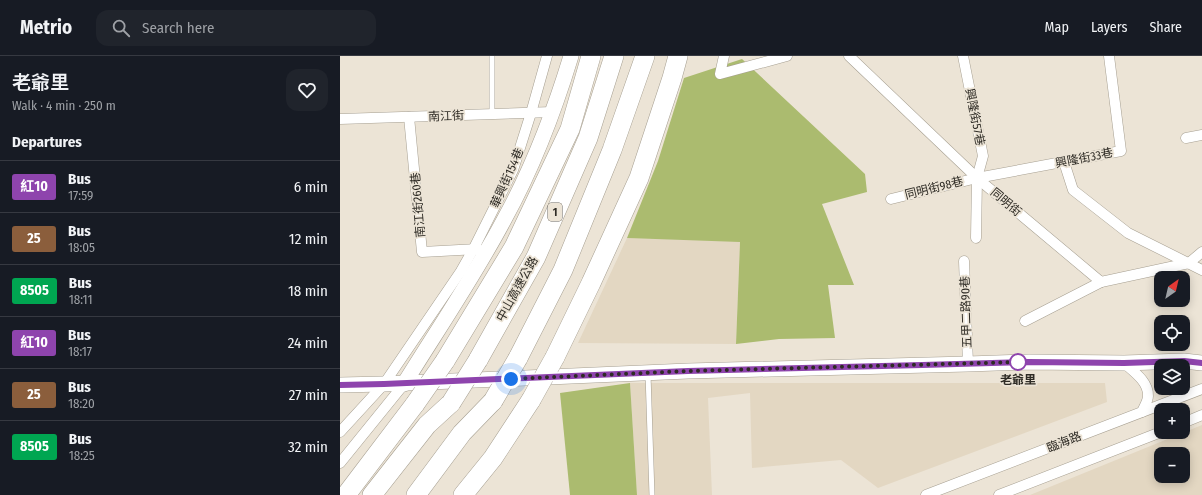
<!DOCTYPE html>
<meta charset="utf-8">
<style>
:root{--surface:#171b24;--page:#20242c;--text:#f1f3f6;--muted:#9ea1a6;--line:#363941}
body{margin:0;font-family:"Fira Sans Condensed","Noto Sans TC",sans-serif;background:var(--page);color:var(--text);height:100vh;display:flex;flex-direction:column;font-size:15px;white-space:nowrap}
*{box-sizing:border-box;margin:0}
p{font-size:13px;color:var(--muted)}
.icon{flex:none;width:22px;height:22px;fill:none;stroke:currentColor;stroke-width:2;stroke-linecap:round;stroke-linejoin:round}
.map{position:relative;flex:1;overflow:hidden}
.panel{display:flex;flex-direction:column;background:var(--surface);width:340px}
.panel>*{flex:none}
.badge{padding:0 8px;border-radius:3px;font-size:14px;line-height:26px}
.needle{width:26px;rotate:34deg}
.tools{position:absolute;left:814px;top:215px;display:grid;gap:8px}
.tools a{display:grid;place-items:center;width:36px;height:36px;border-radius:8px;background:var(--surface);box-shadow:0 2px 10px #0003;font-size:20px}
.you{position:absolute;width:20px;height:20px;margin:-10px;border:3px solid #fff;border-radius:50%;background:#1a73e8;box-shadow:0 0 0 6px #1a73e833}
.map>.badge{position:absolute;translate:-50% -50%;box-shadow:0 0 0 2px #fff}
h2{padding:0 12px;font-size:15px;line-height:36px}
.round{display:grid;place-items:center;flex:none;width:42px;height:42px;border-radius:12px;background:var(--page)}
.overview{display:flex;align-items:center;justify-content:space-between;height:68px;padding:0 12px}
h1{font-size:19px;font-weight:600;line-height:30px}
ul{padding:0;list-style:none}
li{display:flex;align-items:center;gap:12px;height:52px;padding:0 12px;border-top:1px solid var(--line)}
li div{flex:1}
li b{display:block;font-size:15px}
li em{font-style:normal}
li .badge{min-width:44px;font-weight:700;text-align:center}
header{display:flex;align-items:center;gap:24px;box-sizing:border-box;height:56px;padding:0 20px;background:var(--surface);border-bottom:1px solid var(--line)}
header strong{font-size:19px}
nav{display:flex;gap:22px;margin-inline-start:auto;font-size:14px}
.search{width:280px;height:36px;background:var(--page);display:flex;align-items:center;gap:10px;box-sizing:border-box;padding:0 14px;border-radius:12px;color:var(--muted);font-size:15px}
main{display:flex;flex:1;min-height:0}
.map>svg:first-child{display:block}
</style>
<header>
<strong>Metrio</strong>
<div class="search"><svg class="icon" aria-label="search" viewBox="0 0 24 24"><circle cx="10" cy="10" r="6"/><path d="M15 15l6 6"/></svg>Search here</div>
<nav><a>Map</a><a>Layers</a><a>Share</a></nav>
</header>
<main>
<section class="panel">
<div class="overview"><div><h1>老爺里</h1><p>Walk · 4 min · 250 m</p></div><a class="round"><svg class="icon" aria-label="heart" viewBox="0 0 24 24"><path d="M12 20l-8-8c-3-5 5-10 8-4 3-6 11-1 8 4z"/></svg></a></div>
<h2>Departures</h2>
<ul>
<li><span class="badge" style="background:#8e44ad;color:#fff">紅10</span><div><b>Bus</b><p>17:59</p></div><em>6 min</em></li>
<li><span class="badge" style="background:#8b5e3c;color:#fff">25</span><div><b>Bus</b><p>18:05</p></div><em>12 min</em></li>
<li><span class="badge" style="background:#00a651;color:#fff">8505</span><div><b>Bus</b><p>18:11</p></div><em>18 min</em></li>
<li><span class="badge" style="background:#8e44ad;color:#fff">紅10</span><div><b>Bus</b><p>18:17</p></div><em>24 min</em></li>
<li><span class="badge" style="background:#8b5e3c;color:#fff">25</span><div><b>Bus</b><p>18:20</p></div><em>27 min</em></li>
<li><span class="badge" style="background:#00a651;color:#fff">8505</span><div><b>Bus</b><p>18:25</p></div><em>32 min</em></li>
</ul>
</section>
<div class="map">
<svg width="862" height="439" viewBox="0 0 862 439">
<rect width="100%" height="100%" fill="#ece4d6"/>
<!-- built -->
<g fill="#e3d7c2" fill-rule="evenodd">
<polygon points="287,182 400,185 396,288 238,287"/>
<polygon points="290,327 765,327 767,346 538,432 501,404 412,412 410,337 368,342 372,439 297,439"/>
<path d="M862 369V439H690ZM821 398H843V420H821Z"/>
</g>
<!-- green -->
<g fill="#abbb6f">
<polygon points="402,3 525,118 527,136 482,148 514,229 488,229 495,282 439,283 396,288 400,186 287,182 318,105 344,22"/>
<polygon points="290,327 297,439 230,439 220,337"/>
</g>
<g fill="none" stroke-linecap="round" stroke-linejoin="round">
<!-- lane casing -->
<g stroke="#a69f91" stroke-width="6">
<g id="lane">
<polyline points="152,58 152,0"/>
<polyline points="308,318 312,439"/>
</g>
</g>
<!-- street casing -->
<g stroke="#a69f91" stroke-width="11">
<g id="street">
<polyline points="384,0 380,18 447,0"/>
<polyline points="509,0 637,122 761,226 849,207 862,196"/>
<polyline points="623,0 643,100 637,122 636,182"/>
<polyline points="69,61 82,196 138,193"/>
<polyline points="0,63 212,56"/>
<polyline points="846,82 862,79"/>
<polyline points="724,106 733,134 788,177 862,214"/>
<polyline points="551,143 637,122 781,95 769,0"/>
<polyline points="624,205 628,308"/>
<polyline points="685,265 761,226"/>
<path d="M784 307C793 315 809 326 808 340 808 345 804 351 802 356"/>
<polyline points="843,367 862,359"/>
<polyline points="0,376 44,328 121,215 134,192 173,114 191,57 207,0"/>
<polyline points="0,407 64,328"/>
<polyline points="586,439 862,333"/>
<polyline points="659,439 821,376"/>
</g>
</g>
<!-- secondary casing -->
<g stroke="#a69f91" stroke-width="16">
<g id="secondary">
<path d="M64 328C98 273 135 219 165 162 193 111 214 56 231 0"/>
<polyline points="0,329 44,328 348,315 628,308 689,306 784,307 844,305 862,307"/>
</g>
</g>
<!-- highway casing -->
<g stroke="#a69f91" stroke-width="20">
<g id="highway">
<polyline points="215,301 251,227 299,122 332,22 338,0"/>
<polyline points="178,302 223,214 272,94 305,0"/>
<polyline points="138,304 196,201 248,82 274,0"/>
<polyline points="105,305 174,191 230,73 251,0"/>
<polyline points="6,439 75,348"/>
<polyline points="32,439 87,369 111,347"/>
<polyline points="76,439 122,377 153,345"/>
<polyline points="123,439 153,402 191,344"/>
</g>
</g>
<!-- lane -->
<use href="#lane" stroke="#fff" stroke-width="5"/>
<!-- street -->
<use href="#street" stroke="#fff" stroke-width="10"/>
<!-- secondary -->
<use href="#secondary" stroke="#fff" stroke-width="15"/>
<!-- highway -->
<use href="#highway" stroke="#fff" stroke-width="19"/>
<!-- highway-bridge casing -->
<g stroke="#a69f91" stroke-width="20" stroke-linecap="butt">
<g id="highway-bridge">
<polyline points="191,344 215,301"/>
<polyline points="153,345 178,302"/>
<polyline points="111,347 138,304"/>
<polyline points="75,348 105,305"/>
</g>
</g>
<!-- highway-bridge -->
<use href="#highway-bridge" stroke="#fff" stroke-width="19"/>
</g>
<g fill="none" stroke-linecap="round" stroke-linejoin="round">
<!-- line casing -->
<g stroke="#fff" stroke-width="9">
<polyline id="line" points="0,329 44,328 348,315 582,309 689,306 784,307 844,305 862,307"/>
</g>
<!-- line -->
<use href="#line" stroke="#8e44ad" stroke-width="6"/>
<!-- walk -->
<polyline stroke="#2e2b25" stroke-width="4" stroke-dasharray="0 7.2" points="171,323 348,315 678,306"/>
</g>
<!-- markers -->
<circle fill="#fff" stroke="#8e44ad" stroke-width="2" cx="678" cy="306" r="8"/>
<g text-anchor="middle" stroke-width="3.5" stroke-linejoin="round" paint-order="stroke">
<!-- shield labels -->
<rect fill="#ece4d6" stroke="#67625a" stroke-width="1" x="208" y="147" width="14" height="18" rx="3"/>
<g font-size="11" font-weight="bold" fill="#2e2b25">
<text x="215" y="160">1</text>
</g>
<!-- street labels -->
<g font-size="12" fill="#2e2b25" stroke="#ece4d6">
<text transform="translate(106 60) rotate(-2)" y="4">南江街</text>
<text transform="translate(635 61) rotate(79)" y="4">興隆街57巷</text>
<text transform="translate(744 102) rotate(-11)" y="4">興隆街33巷</text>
<text transform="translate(167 122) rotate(-66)" y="4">華興街154巷</text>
<text transform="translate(594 132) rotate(-14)" y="4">同明街98巷</text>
<text transform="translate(666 146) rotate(40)" y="4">同明街</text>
<text transform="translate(78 149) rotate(-95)" y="4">南江街260巷</text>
<text transform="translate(177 233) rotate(-61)" y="4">中山高速公路</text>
<text transform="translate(626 256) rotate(-92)" y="4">五甲二路90巷</text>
<text transform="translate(724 386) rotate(-21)" y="4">臨海路</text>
</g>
<!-- stop labels -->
<g font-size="12" font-weight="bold" fill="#2e2b25" stroke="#ece4d6">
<text x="678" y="328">老爺里</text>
</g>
</g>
</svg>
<div class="tools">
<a><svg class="needle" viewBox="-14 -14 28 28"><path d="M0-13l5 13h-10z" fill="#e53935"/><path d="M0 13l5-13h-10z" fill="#9ea1a6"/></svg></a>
<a><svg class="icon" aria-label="locate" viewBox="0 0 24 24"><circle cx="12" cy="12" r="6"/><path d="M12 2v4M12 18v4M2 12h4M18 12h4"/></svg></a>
<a><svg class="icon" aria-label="layers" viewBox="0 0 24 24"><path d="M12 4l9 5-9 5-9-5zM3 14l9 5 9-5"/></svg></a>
<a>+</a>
<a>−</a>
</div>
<div class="you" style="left:171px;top:323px"></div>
</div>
</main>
